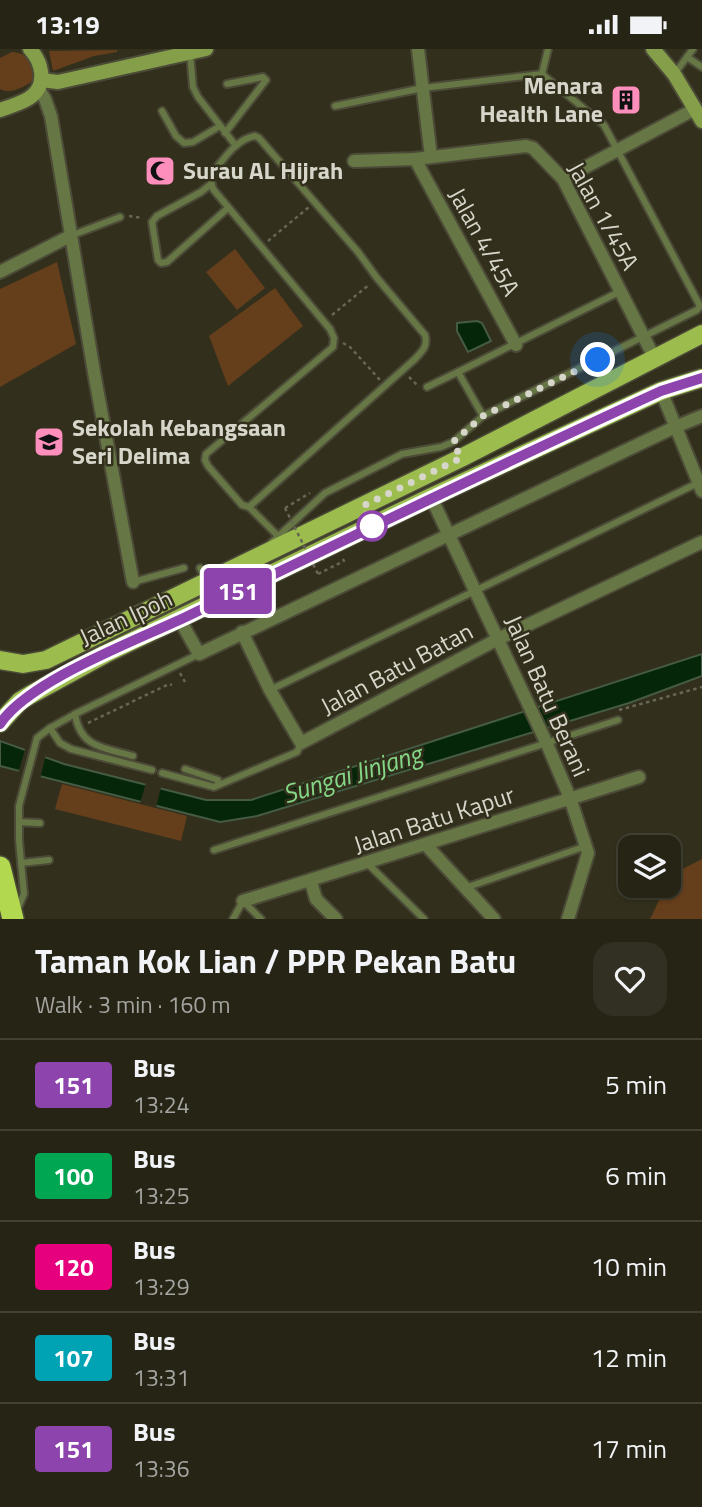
<!DOCTYPE html>
<meta charset="utf-8">
<style>
:root{--surface:#262415;--page:#323022;--text:#f1f3f6;--muted:#a4a4a0;--line:#424134}
body{margin:0;font-family:"Titillium Web",sans-serif;background:var(--page);color:var(--text);height:100vh;display:flex;flex-direction:column;font-size:26px;white-space:nowrap}
*{box-sizing:border-box;margin:0}
p{font-size:23px;color:var(--muted)}
.icon{flex:none;width:38px;height:38px;fill:none;stroke:currentColor;stroke-width:2;stroke-linecap:round;stroke-linejoin:round}
.map{position:relative;height:870px;overflow:hidden}
.side{display:flex;flex-direction:column;background:var(--surface);flex:1}
.side>*{flex:none}
.badge{padding:0 14px;border-radius:5px;font-size:24px;line-height:46px}
.buttons{position:absolute;left:618px;top:786px;display:grid;gap:14px}
.buttons a{display:grid;place-items:center;width:63px;height:63px;border-radius:14px;background:var(--surface);box-shadow:0 2px 5px #0004,0 0 0 2px var(--line);font-size:35px}
.you{position:absolute;width:35px;height:35px;margin:-18px;border:5px solid #fff;border-radius:50%;background:#1a73e8;box-shadow:0 0 0 10px #1a73e833}
.map>.badge{position:absolute;translate:-50% -50%;box-shadow:0 0 0 4px #fff}
.round{display:grid;place-items:center;flex:none;width:74px;height:74px;border-radius:21px;background:var(--page)}
.head{display:flex;align-items:center;justify-content:space-between;height:119px;padding:0 35px}
h1{font-size:33px;font-weight:700;line-height:52px}
ul{padding:0;list-style:none}
li{display:flex;align-items:center;gap:21px;height:91px;padding:0 35px;border-top:2px solid var(--line)}
li div{flex:1}
li b{display:block;font-size:26px}
li em{font-style:normal}
li .badge{min-width:77px;font-weight:700;text-align:center}
.status{display:flex;justify-content:space-between;align-items:center;height:49px;padding:0 35px;background:var(--surface);direction:ltr}
.status svg{height:19px;fill:currentColor}
.map>svg:first-child{display:block}
</style>
<div class="status"><b>13:19</b><svg viewBox="0 0 49 12"><path d="M0 12V9h3v3zM5 12V6h3v6zM10 12V3h3v9zM15 12V0h3v12zM26 1h20v11H26zM47 4h2v5h-2z"/></svg></div>
<div class="map">
<svg width="702" height="870" viewBox="0 0 702 870">
<rect width="100%" height="100%" fill="#32301c"/>
<!-- green -->
<g fill="#653e1c">
<polygon points="117,1 117,3 94,7 53,22 49,2"/>
<path d="M12 3C28 4 37 15 33 32 23 38 11 46 0 40V9Z"/>
<polygon points="235,200 265,239 237,261 206,223"/>
<polygon points="57,213 76,295 0,338 0,240"/>
<polygon points="275,239 303,277 228,337 209,287"/>
<polygon points="62,735 187,767 181,792 55,760"/>
<polygon points="702,810 702,870 650,870 666,837 668,836 671,826"/>
</g>
<!-- water -->
<g fill="#062609" stroke="#455b43" stroke-width="2">
<polygon points="477,272 482,274 491,292 468,303 457,282 457,274"/>
<polygon points="702,605 702,627 629,654 257,767 220,773 0,717 0,692 64,715 206,751 251,751"/>
</g>
<!-- pier -->
<g fill="#32301c">
<polygon points="26,697 46,705 40,731 18,725"/>
<polygon points="146,734 161,738 156,759 140,754"/>
</g>
<g fill="none" stroke-linecap="round" stroke-linejoin="round">
<!-- lane casing -->
<g stroke="#4c4b38" stroke-width="10">
<g id="lane">
<polyline points="190,4 193,38 198,48 236,97"/>
<polyline points="687,8 702,18"/>
<polyline points="675,24 693,0"/>
<polyline points="542,25 548,0"/>
<polyline points="162,62 176,87 184,94 193,93 220,77"/>
<polyline points="225,84 266,31 263,28 227,35"/>
<path d="M255 87 259 89 358 203 377 229 425 286C428 298 422 302 415 310L249 458 242 456 208 417 205 411 206 405 333 298 334 289 330 280 213 140 210 127C222 113 235 90 255 87Z"/>
<polyline points="211,135 201,143 157,167 152,173 158,211 161,214 167,213 228,159"/>
<polyline points="70,187 120,168"/>
<polyline points="427,338 458,323"/>
<polyline points="483,367 458,323 621,242"/>
<polyline points="249,458 278,487"/>
<polyline points="271,494 325,444 402,405 441,398 453,393 483,367 697,261 700,257 604,76 542,25 423,39 335,57"/>
<polyline points="200,519 206,531"/>
<polyline points="133,533 184,519"/>
<polyline points="270,641 700,433"/>
<path d="M75 665C80 699 105 699 133 707"/>
<polyline points="50,679 60,694 71,700 152,721"/>
<polyline points="185,720 218,731 218,736"/>
<polyline points="162,724 214,738 297,703 301,694"/>
<polyline points="19,773 40,774"/>
<polyline points="214,801 618,671"/>
<polyline points="21,814 49,811"/>
<polyline points="367,814 424,870"/>
<polyline points="465,839 586,797"/>
<polyline points="17,861 24,845 19,791 19,757 37,689 50,679 75,665 199,605"/>
<polyline points="233,870 243,852 261,870"/>
</g>
</g>
<!-- street casing -->
<g stroke="#4c4b38" stroke-width="16">
<g id="street">
<polyline points="418,0 431,108"/>
<polyline points="38,39 45,50 51,67 95,329 133,533"/>
<polyline points="415,110 516,296"/>
<polyline points="354,112 415,110 526,97 533,99 563,130 654,308"/>
<polyline points="563,130 695,60"/>
<polyline points="0,223 70,187"/>
<polyline points="661,342 702,442"/>
<polyline points="431,448 547,695 570,749 588,804 568,870"/>
<polyline points="180,571 199,605 675,378 702,367"/>
<polyline points="242,583 270,641 301,694 498,590 702,493"/>
<polyline points="426,796 494,870"/>
<polyline points="311,833 316,850 336,870"/>
<polyline points="243,852 639,728"/>
</g>
</g>
<!-- secondary casing -->
<g stroke="#4c4b38" stroke-width="18">
<g id="secondary">
<polyline points="653,0 674,25 702,72"/>
<polyline points="41,31 58,33 206,0"/>
<path d="M0 61C10 57 24 54 32 47 48 34 41 12 30 0"/>
</g>
</g>
<!-- primary casing -->
<g stroke="#4c4b38" stroke-width="21">
<g id="primary">
<polyline points="0,611 23,615 46,611 461,409 702,285"/>
<polyline points="0,674 20,652 30,646 105,605 431,448 661,342 702,329"/>
</g>
</g>
<!-- highway casing -->
<g stroke="#4c4b38" stroke-width="24">
<polyline id="highway" points="0,818 13,870"/>
</g>
<!-- path -->
<g stroke="#686755" stroke-width="2.5" stroke-dasharray="3.5 3.5" stroke-linecap="butt">
<polyline points="129,167 143,169"/>
<polyline points="268,192 309,158"/>
<polyline points="332,266 370,235"/>
<polyline points="343,294 350,298 380,331"/>
<polyline points="409,328 419,338"/>
<polyline points="285,459 310,444"/>
<polyline points="318,525 344,512 341,507"/>
<polyline points="180,624 185,633"/>
<polyline points="619,661 702,638"/>
<polyline points="88,674 169,635 172,636"/>
</g>
<!-- lane -->
<use href="#lane" stroke="#667644" stroke-width="6"/>
<!-- street -->
<use href="#street" stroke="#667644" stroke-width="12"/>
<!-- secondary -->
<use href="#secondary" stroke="#849e4a" stroke-width="14"/>
<!-- primary -->
<use href="#primary" stroke="#9cbc4e" stroke-width="18"/>
<!-- highway -->
<use href="#highway" stroke="#b1d84f" stroke-width="21"/>
<!-- path-bridge -->
<polyline stroke="#686755" stroke-width="2.5" stroke-dasharray="3.5 3.5" stroke-linecap="butt" points="285,459 318,525"/>
</g>
<g fill="none" stroke-linecap="round" stroke-linejoin="round">
<!-- line casing -->
<g stroke="#fff" stroke-width="16">
<path id="line" d="M0 675C30 630 141 590 192 565 340 493 488 422 637 353L661 342 702 329"/>
</g>
<!-- line -->
<use href="#line" stroke="#8e44ad" stroke-width="10"/>
<!-- walk -->
<polyline stroke="#d7d6ca" stroke-width="7" stroke-dasharray="0 12.6" points="372,477 363,457 461,409 453,393 483,367 598,311"/>
</g>
<!-- icons -->
<defs>
<g id="building-square" transform="scale(1.575)"><rect x="-9" y="-9" width="18" height="18" rx="4" fill="#fe8ebb" stroke="#32301c"/><path d="M-4-6H4V6H1V3H-1V6H-4ZM-2.5-4.3h1.7v1.8h-1.7ZM.8-4.3h1.7v1.8H.8ZM-2.5-1h1.7V.8h-1.7ZM.8-1h1.7V.8H.8Z" fill="#111"/></g>
<g id="mosque-square" transform="scale(1.575)"><rect x="-9" y="-9" width="18" height="18" rx="4" fill="#fe8ebb" stroke="#32301c"/><path d="M3.5-4.9A6 6 0 1 0 3.5 4.9A5 5 0 1 1 3.5-4.9Z" fill="#111"/></g>
<g id="school-square" transform="scale(1.575)"><rect x="-9" y="-9" width="18" height="18" rx="4" fill="#fe8ebb" stroke="#32301c"/><path d="M0-5L7-2L0 1L-7-2ZM-4 1L0 2.5L4 1V4Q0 6-4 4Z" fill="#111"/></g>
</defs>
<g fill-rule="evenodd">
<use href="#building-square" x="626" y="51"/>
<use href="#mosque-square" x="160" y="122"/>
<use href="#school-square" x="49" y="393"/>
</g>
<!-- markers -->
<circle fill="#fff" stroke="#8e44ad" stroke-width="3.5" cx="372" cy="477" r="14"/>
<g text-anchor="middle" stroke-width="5" stroke-linejoin="round" paint-order="stroke">
<!-- poi labels -->
<g font-size="24" font-weight="bold" fill="#d7d6ca" stroke="#32301c" text-anchor="start">
<text x="603" y="45" text-anchor="end">Menara<tspan x="603" dy="28">Health Lane</tspan></text>
<text x="183" y="130">Surau AL Hijrah</text>
<text x="72" y="387">Sekolah Kebangsaan<tspan x="72" dy="28">Seri Delima</tspan></text>
</g>
<!-- street labels -->
<g font-size="24" fill="#d7d6ca" stroke="#32301c">
<text transform="translate(603 167) rotate(61)" y="8">Jalan 1/45A</text>
<text transform="translate(484 193) rotate(61)" y="8">Jalan 4/45A</text>
<text transform="translate(126 569) rotate(-25)" y="8">Jalan Ipoh</text>
<text transform="translate(397 620) rotate(-28)" y="8">Jalan Batu Batan</text>
<text transform="translate(547 647) rotate(66)" y="8">Jalan Batu Berani</text>
<text transform="translate(434 771) rotate(-18)" y="8">Jalan Batu Kapur</text>
</g>
<!-- water labels -->
<g font-size="26" font-style="italic" fill="#84d786" stroke="#32301c">
<text transform="translate(352 725) rotate(-17)" y="9">Sungai Jinjang</text>
</g>
</g>
</svg>
<div class="buttons">
<a><svg class="icon" aria-label="layers" viewBox="0 0 24 24"><path d="M12 4l9 5-9 5-9-5zM3 14l9 5 9-5"/></svg></a>
</div>
<div class="you" style="left:598px;top:311px"></div>
<b class="badge" style="left:238px;top:542px;background:#8e44ad;color:#fff">151</b>
</div>
<section class="side">
<div class="head"><div><h1>Taman Kok Lian / PPR Pekan Batu</h1><p>Walk · 3 min · 160 m</p></div><a class="round"><svg class="icon" aria-label="heart" viewBox="0 0 24 24"><path d="M12 20l-8-8c-3-5 5-10 8-4 3-6 11-1 8 4z"/></svg></a></div>
<ul>
<li><span class="badge" style="background:#8e44ad;color:#fff">151</span><div><b>Bus</b><p>13:24</p></div><em>5 min</em></li>
<li><span class="badge" style="background:#00a651;color:#fff">100</span><div><b>Bus</b><p>13:25</p></div><em>6 min</em></li>
<li><span class="badge" style="background:#e6007e;color:#fff">120</span><div><b>Bus</b><p>13:29</p></div><em>10 min</em></li>
<li><span class="badge" style="background:#00a3b4;color:#fff">107</span><div><b>Bus</b><p>13:31</p></div><em>12 min</em></li>
<li><span class="badge" style="background:#8e44ad;color:#fff">151</span><div><b>Bus</b><p>13:36</p></div><em>17 min</em></li>
</ul>
</section>
